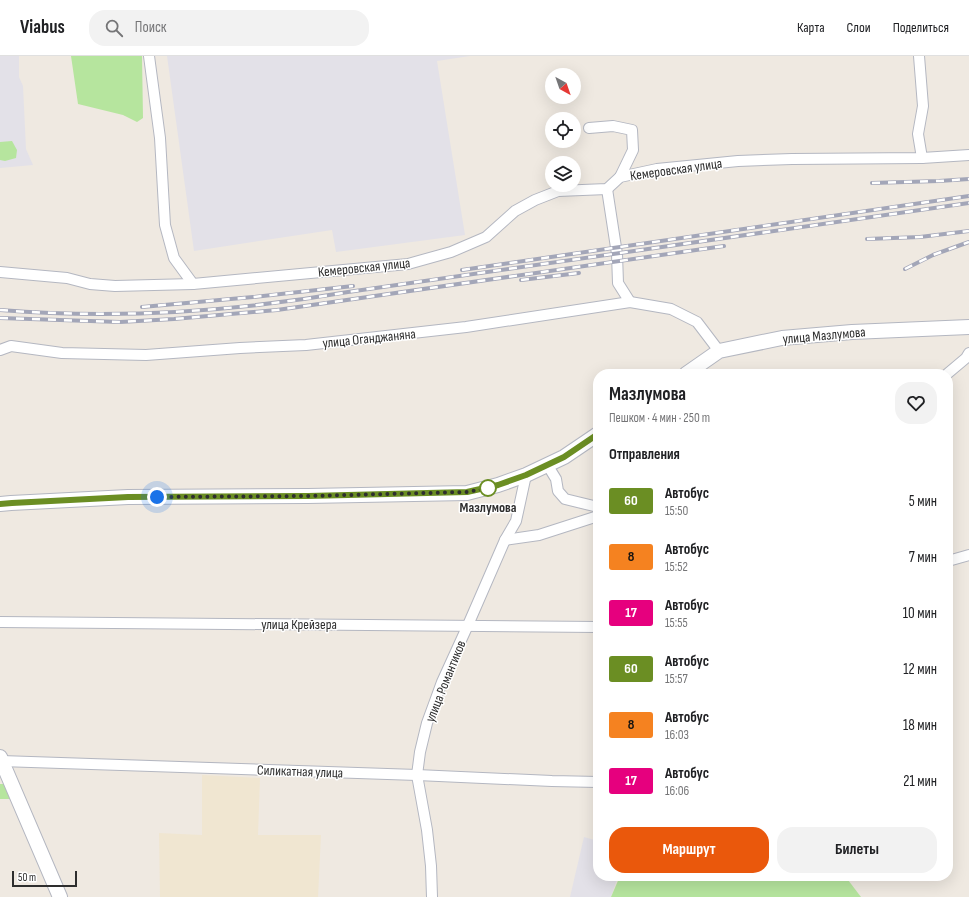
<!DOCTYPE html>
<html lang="ru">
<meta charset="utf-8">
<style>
:root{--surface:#fff;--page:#f2f2f2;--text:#202124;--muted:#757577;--line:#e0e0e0;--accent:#ea580c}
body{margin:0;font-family:"Sofia Sans Condensed",sans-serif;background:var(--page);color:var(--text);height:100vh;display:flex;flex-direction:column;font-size:15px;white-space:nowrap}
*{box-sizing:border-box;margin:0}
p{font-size:13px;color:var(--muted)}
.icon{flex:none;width:22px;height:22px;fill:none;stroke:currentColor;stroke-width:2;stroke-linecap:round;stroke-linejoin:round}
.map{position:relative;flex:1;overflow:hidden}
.drawer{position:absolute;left:593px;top:313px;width:360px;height:512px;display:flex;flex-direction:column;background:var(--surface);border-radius:16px;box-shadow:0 4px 16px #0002}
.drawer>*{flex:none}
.badge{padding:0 8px;border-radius:3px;font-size:14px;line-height:26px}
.needle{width:26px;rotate:140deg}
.fabs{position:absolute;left:545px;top:12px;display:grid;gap:8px}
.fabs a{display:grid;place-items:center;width:36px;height:36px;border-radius:50%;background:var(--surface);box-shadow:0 4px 16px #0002;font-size:20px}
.scale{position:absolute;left:12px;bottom:10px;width:65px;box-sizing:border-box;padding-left:4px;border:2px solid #2e2e2e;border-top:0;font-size:11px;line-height:14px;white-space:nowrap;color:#2e2e2e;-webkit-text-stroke:3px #fff;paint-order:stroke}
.you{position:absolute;width:20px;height:20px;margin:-10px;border:3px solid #fff;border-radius:50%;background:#1a73e8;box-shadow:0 0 0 6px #1a73e833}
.map>.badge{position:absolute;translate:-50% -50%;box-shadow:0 0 0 2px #fff}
h2{padding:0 16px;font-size:15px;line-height:36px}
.round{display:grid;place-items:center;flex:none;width:42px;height:42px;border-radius:16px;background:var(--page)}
.overview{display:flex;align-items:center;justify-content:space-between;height:68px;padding:0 16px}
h1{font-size:19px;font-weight:700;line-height:30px}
.button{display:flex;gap:8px;margin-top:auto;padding:8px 16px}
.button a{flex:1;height:46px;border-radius:16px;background:var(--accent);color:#fff;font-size:16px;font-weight:700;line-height:46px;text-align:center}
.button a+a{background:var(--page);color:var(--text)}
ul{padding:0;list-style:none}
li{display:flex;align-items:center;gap:12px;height:56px;padding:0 16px}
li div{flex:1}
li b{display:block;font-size:15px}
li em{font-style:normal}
li .badge{min-width:44px;font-weight:700;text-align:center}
header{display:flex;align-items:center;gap:24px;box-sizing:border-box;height:56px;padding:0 20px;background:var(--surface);border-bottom:1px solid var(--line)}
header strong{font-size:19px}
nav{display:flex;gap:22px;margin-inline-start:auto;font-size:14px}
.search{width:280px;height:36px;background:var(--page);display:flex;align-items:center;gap:10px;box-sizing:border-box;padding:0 14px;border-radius:16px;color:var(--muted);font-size:15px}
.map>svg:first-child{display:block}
</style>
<header>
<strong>Viabus</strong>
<div class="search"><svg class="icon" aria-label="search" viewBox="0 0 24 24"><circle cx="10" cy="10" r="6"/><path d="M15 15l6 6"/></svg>Поиск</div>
<nav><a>Карта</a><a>Слои</a><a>Поделиться</a></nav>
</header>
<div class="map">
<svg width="969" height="841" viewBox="0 0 969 841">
<rect width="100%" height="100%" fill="#efe9e1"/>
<!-- industrial -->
<g fill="#e3e1e8">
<polygon points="0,0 19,0 19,21 23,30 26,93 33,109 0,112"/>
<polygon points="167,0 470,0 437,5 465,179 336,196 332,174 194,195"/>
<polygon points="584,781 598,785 598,820 618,820 611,841 570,841"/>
</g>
<!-- education -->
<polygon fill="#f0e6d1" points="202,719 260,722 258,779 321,779 318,841 160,841 159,777 202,779"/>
<!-- green -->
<g fill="#b6e59e">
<polygon points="71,0 142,0 143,62 137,66 123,59 78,48"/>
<polygon points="12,85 17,94 16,102 5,105 0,104 0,86"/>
<polygon points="0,728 5,728 10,743 0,743"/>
<polygon points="620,820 845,820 861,841 611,841"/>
</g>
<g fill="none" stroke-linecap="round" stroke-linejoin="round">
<!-- street casing -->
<g stroke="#b4b7c1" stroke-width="12">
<g id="street">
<polyline points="149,0 160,82 165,169 174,202 193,228"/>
<polyline points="919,0 923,50 918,78 922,102"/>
<polyline points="589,72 613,70 632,74 633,94 620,121"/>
<polyline points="607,133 617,198 618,227 630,246"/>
<polyline points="0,216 67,222 90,228 115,230 193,228 408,208 451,196 486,181 515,155 535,144 558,135 607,133 620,121 657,113 738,105 792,103 922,102 969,99"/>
<polyline points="0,294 11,290 62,297 146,299 240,292 306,289 466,271 630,246 671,253 697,266 719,295"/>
<polyline points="947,318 966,302 969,297"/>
<polyline points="548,410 556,423 558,435 565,443 598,451"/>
<polyline points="505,484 539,479 598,460"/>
<polyline points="948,505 969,499"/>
<polyline points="0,566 598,571"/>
<polyline points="0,707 1,705 417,719 552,725 598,726"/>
<polyline points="432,841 431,810 427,774 417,719 420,696 427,667 442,626 468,569 505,484 516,465 526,419"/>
</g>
</g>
<!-- secondary casing -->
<g stroke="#b4b7c1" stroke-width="16">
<g id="secondary">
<polyline points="686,318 719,295 782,282 852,276 969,271"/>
<polyline points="0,448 11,447 128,441 308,440 467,437 498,429 526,419 564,401 598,378"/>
<polyline points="0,701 60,841"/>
</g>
</g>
<!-- street -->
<use href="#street" stroke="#fff" stroke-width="10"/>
<!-- secondary -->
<use href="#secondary" stroke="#fff" stroke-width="14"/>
<!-- rail casing -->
<g stroke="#a3a6b8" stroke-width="4">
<g id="rail">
<polyline points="872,127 939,125 969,123"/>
<polyline points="867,183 920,181 969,175"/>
<polyline points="905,213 933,199 969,186"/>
<polyline points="462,214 969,140"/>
<polyline points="521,224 579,217"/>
<polyline points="142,251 253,241 353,230"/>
<path d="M0 254C116 263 233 256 348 236 555 206 762 177 969 147"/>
<polyline points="0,262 120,266 174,263 277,254 724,190"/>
</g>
</g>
<!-- rail -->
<use href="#rail" stroke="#fff" stroke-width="2.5" stroke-dasharray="8" stroke-linecap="butt"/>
</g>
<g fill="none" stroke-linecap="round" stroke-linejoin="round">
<!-- line casing -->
<g stroke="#fff" stroke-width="9">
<polyline id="line" points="0,448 12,447 128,441 308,440 467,436 498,429 526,419 564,401 598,378"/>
</g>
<!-- line -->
<use href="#line" stroke="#6b8e23" stroke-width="6"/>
<!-- walk -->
<polyline stroke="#2e2e2e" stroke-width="4" stroke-dasharray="0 7.2" points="157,441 308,440 467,436 488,432"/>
</g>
<!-- markers -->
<circle fill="#fff" stroke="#6b8e23" stroke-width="2" cx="488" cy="432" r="8"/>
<g text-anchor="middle" stroke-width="3" stroke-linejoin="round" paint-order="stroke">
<!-- street labels -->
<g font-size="14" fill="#2e2e2e" stroke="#fff">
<text transform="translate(676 113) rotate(-8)" y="5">Кемеровская улица</text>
<text transform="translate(364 211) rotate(-6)" y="5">Кемеровская улица</text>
<text transform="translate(824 279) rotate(-5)" y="5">улица Мазлумова</text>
<text transform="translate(369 282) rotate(-6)" y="5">улица Оганджаняна</text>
<text x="299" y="573">улица Крейзера</text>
<text transform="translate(445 625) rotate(-68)" y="5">улица Романтиков</text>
<text transform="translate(300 715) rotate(2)" y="5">Силикатная улица</text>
</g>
<!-- stop labels -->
<g font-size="14" font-weight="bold" fill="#2e2e2e" stroke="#fff">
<text x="488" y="456">Мазлумова</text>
</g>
</g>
</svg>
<div class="fabs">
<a><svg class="needle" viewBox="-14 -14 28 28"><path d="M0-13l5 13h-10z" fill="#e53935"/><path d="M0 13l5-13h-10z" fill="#757577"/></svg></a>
<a><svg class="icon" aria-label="locate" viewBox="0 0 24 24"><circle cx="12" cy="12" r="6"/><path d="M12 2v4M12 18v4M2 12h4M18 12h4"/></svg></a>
<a><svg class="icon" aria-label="layers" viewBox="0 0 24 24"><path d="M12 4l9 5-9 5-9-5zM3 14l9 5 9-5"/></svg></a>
</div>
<div class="scale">50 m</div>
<div class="you" style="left:157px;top:441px"></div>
<section class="drawer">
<div class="overview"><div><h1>Мазлумова</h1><p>Пешком · 4 мин · 250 m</p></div><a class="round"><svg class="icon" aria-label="heart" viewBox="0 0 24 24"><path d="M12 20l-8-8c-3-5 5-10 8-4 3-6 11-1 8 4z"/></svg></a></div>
<h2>Отправления</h2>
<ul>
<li><span class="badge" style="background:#6b8e23;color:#fff">60</span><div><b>Автобус</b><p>15:50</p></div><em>5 мин</em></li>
<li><span class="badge" style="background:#f58220;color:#111">8</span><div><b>Автобус</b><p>15:52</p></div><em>7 мин</em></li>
<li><span class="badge" style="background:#e6007e;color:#fff">17</span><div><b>Автобус</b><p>15:55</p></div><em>10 мин</em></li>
<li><span class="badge" style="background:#6b8e23;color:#fff">60</span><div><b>Автобус</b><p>15:57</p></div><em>12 мин</em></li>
<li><span class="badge" style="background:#f58220;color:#111">8</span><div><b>Автобус</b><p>16:03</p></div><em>18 мин</em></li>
<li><span class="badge" style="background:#e6007e;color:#fff">17</span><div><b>Автобус</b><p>16:06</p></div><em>21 мин</em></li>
</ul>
<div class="button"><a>Маршрут</a><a>Билеты</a></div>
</section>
</div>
